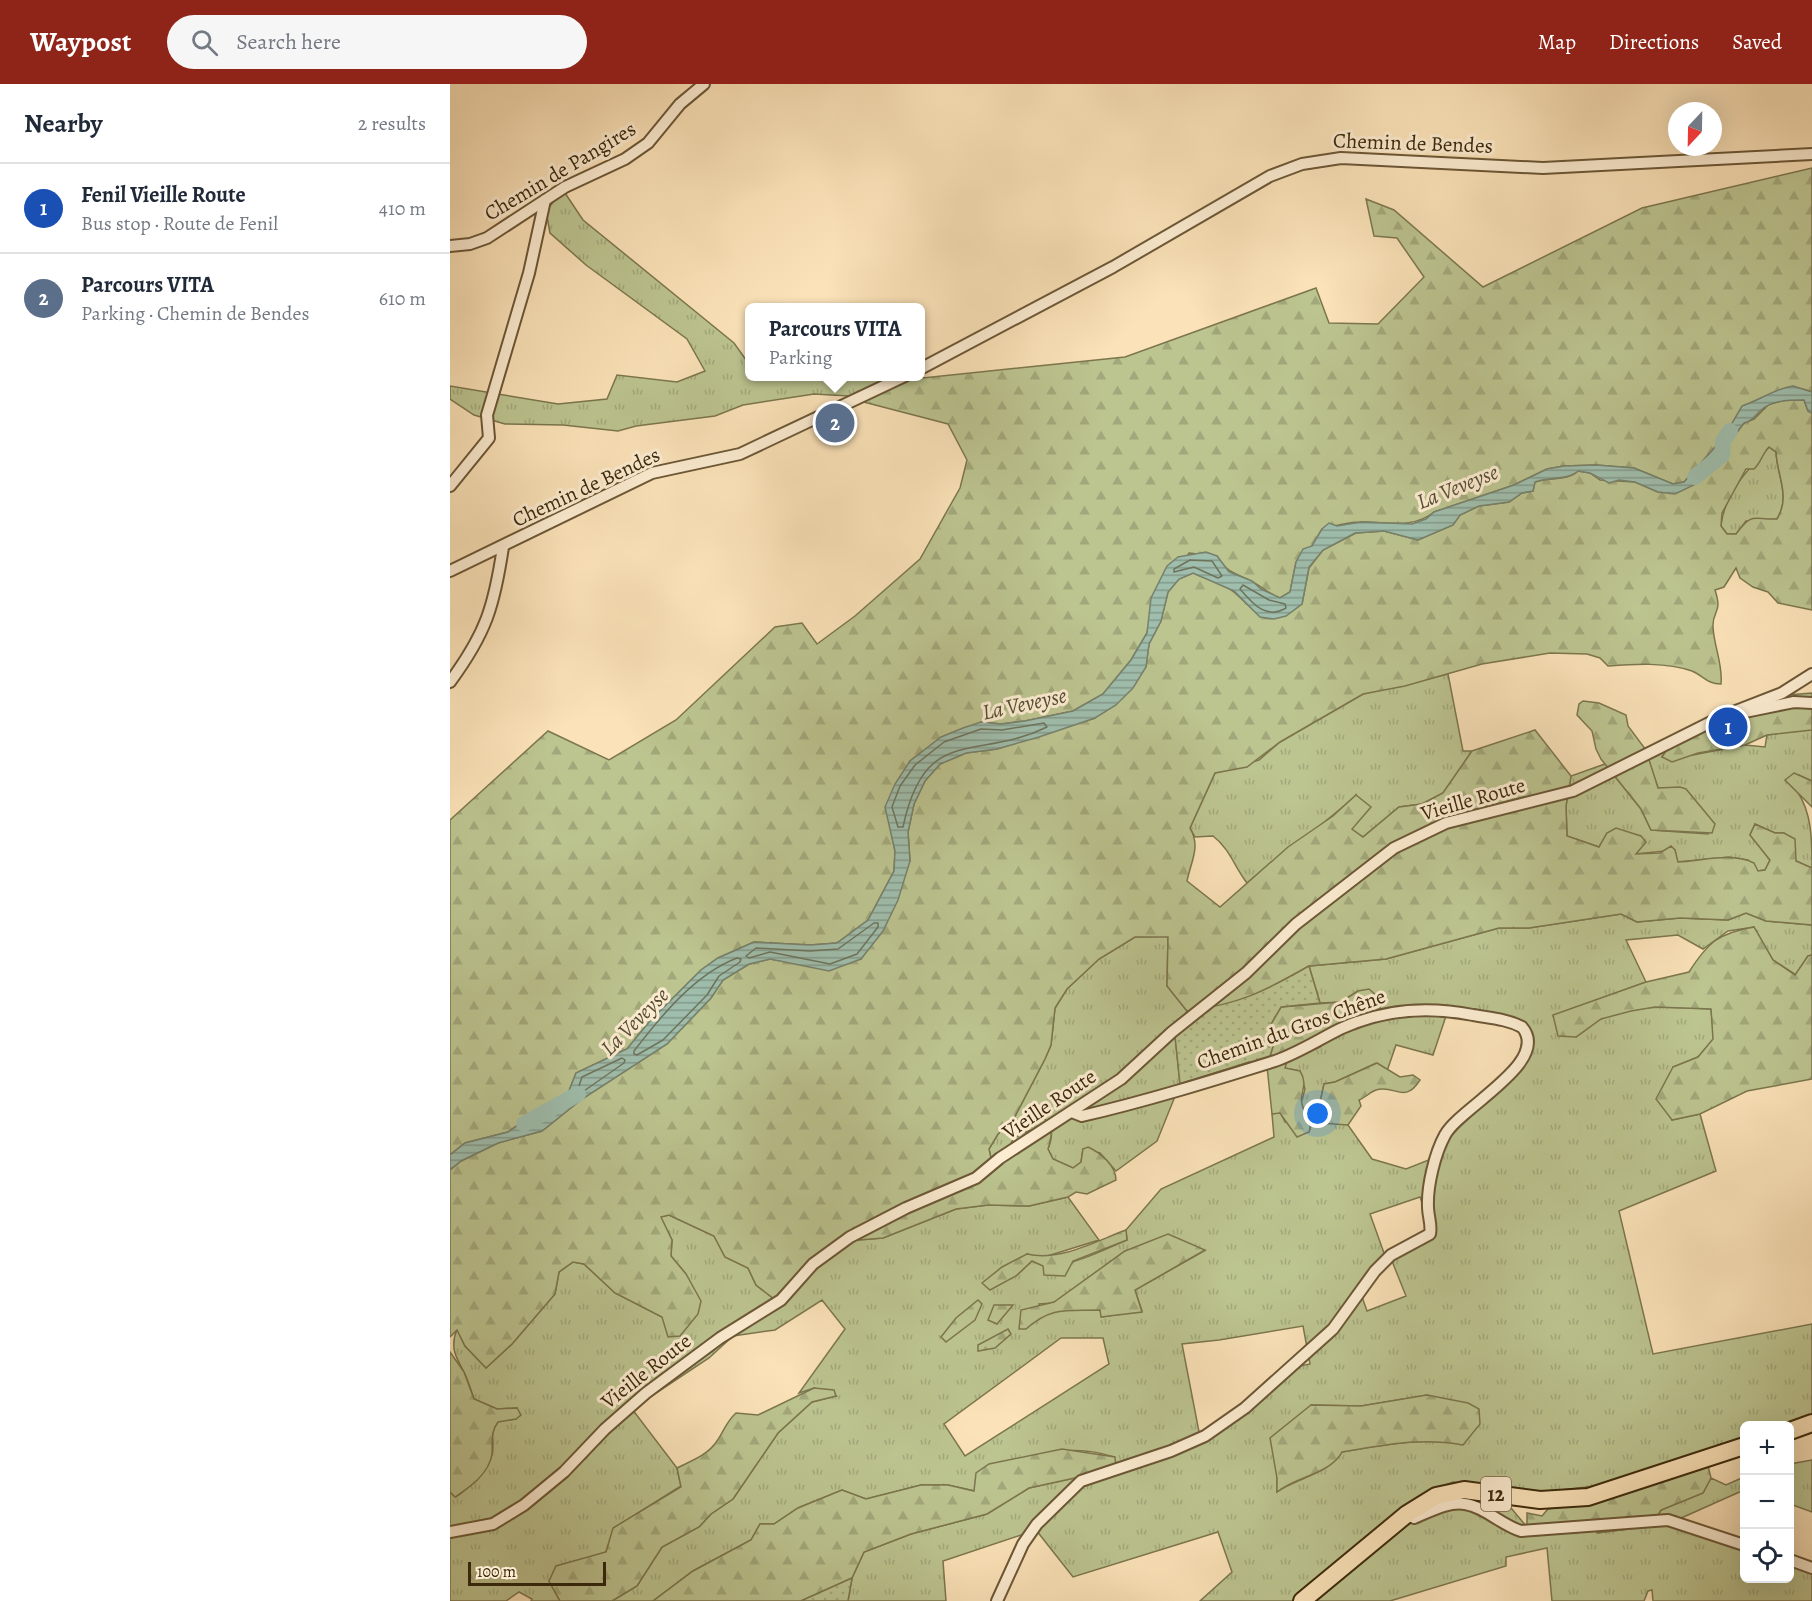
<!DOCTYPE html>
<meta charset="utf-8">
<style>
body{margin:0;font-family:Alegreya,serif;background:#f6f6f7;color:#1f2937}
.controls{position:absolute;right:18px;bottom:18px;display:grid;overflow:hidden;border-radius:9px;box-shadow:0 6px 24px #0002}
.controls button{width:54px;height:54px;display:grid;place-items:center;padding:0;border:0;border-bottom:2px solid #e0e1e3;background:#fff;color:#1f2937;font:30px sans-serif}
.compass{position:absolute;left:1218px;top:18px;width:54px;height:54px;border-radius:50%;background:#fff;box-shadow:0 6px 24px #0002;rotate:202deg}
.scale{position:absolute;left:18px;bottom:15px;width:138px;box-sizing:border-box;padding-left:6px;border:3px solid #3c290b;border-top:0;font-size:16px;line-height:21px;white-space:nowrap;color:#3c290b;-webkit-text-stroke:4px #fcecd1;paint-order:stroke}
.you{position:absolute;left:868px;top:1030px;width:21px;height:21px;margin:-15px;border:4px solid #fff;border-radius:50%;background:#1a73e8;box-shadow:0 0 0 9px #1a73e833}
.badge{display:grid;place-items:center;width:39px;height:39px;border-radius:50%;background:#8f2418;color:#fff;font-size:20px;font-weight:700}
.pin{position:absolute;translate:-50% -50%;border:3px solid #fff;box-shadow:0 2px 6px #0006}
.popup{position:absolute;left:295px;top:219px;width:180px;height:78px;box-sizing:border-box;display:grid;place-content:center;border-radius:9px;background:#fff;filter:drop-shadow(0 2px 4px #0005);font-size:20px;white-space:nowrap;color:#747a83}
.popup b{font-size:22px;color:#1f2937}
.popup::after{content:'';position:absolute;left:50%;top:100%;margin-left:-12px;border:12px solid transparent;border-top-color:#fff}
.list{margin:0;padding:0;list-style:none}
h2{display:flex;justify-content:space-between;align-items:center;height:78px;margin:0;padding:0 24px;font-size:26px}
h2 small{font-size:20px;font-weight:400;color:#747a83}
.list li{display:grid;grid-template-columns:39px 1fr auto;gap:18px;align-items:center;box-sizing:border-box;height:90px;padding:0 24px;border-top:2px solid #e0e1e3}
.list b{display:block;font-size:22px;white-space:nowrap}
.list p{margin:0;font-size:20px;white-space:nowrap;color:#747a83}
.list em{font-size:20px;font-style:normal;color:#747a83}
.icon{flex:none;width:33px;height:33px;fill:none;stroke:currentColor;stroke-width:2;stroke-linecap:round;stroke-linejoin:round}
.map{position:relative;flex:none;width:1362px;height:1517px;overflow:hidden}
header{display:flex;align-items:center;gap:36px;box-sizing:border-box;height:84px;padding:0 30px;background:#8f2418;color:#fff}
header strong{font-size:28px}
nav{display:flex;gap:33px;margin-inline-start:auto;font-size:21px}
.search{width:420px;height:54px;background:#f6f6f7;display:flex;align-items:center;gap:15px;box-sizing:border-box;padding:0 21px;border-radius:33px;color:#747a83;font-size:22px}
main{display:flex}
aside{flex:1;background:#fff}
.map>svg:first-child{display:block}
.grass{fill:url(#grass-tufts);stroke:#7c764e;stroke-width:1.5;fill-rule:evenodd}
.forest{fill:url(#forest-firs);stroke:#7c764e;stroke-width:1.5;fill-rule:evenodd}
.park{fill:url(#park-dots);stroke:#7c764e;stroke-width:1.5}
.water{fill:url(#water-rules);stroke:#77826c;stroke-width:1.5}
.lines{fill:none;stroke-linecap:round;stroke-linejoin:round}
.shore{stroke:#6e745c;stroke-width:1.5}
.river{stroke:#9fbead;stroke-width:16}
.minor-casing{stroke:#6c5736;stroke-width:14}
.primary-casing{stroke:#3c290b;stroke-width:20}
.minor{stroke:#fcecd1;stroke-width:10}
.primary{stroke:#fbe2b8;stroke-width:16}
.labels{text-anchor:middle;stroke-width:6;stroke-linejoin:round;paint-order:stroke}
.shield{fill:#fcecd1;stroke:#766446;stroke-width:1.5}
.shield-label{font-size:20px;font-weight:bold;fill:#3c290b}
.street-label{font-size:21px;fill:#3c290b;stroke:#fcecd1}
.water-label{font-size:22px;font-style:italic;fill:#554e34;stroke:#fcecd1}
</style>
<header>
<strong>Waypost</strong>
<div class="search"><svg class="icon" aria-label="search" viewBox="0 0 24 24"><circle cx="10" cy="10" r="6"/><path d="M15 15l6 6"/></svg>Search here</div>
<nav><a>Map</a><a>Directions</a><a>Saved</a></nav>
</header>
<main>
<aside>
<h2>Nearby<small>2 results</small></h2>
<ul class="list">
<li><span class="badge" style="background:#1a4fb4">1</span><div><b>Fenil Vieille Route</b><p>Bus stop · Route de Fenil</p></div><em>410 m</em></li>
<li><span class="badge" style="background:#5c6f8a">2</span><div><b>Parcours VITA</b><p>Parking · Chemin de Bendes</p></div><em>610 m</em></li>
</ul>
</aside>
<div class="map">
<svg width="1362" height="1517" viewBox="0 0 1362 1517">
<defs>
<pattern id="grass-tufts" width="24" height="20" patternUnits="userSpaceOnUse" patternTransform="scale(1.5)"><rect width="24" height="20" fill="#bcc490"/><path d="M3 7l-1-3M5 7V3M7 7l1-3M15 17l-1-3M17 17v-4M19 17l1-3" fill="none" stroke="#a2a87b"/></pattern>
<pattern id="forest-firs" width="22" height="20" patternUnits="userSpaceOnUse" patternTransform="scale(1.5)"><rect width="22" height="20" fill="#bcc490"/><path d="M5 1l3.5 6h-7zM16 11l3.5 6h-7z" fill="#a2a87b"/></pattern>
<pattern id="park-dots" width="8" height="8" patternUnits="userSpaceOnUse" patternTransform="scale(1.5)"><rect width="8" height="8" fill="#bcc490"/><path d="M2 2h.1M6 6h.1" fill="none" stroke="#a2a87b" stroke-width="1.8" stroke-linecap="round"/></pattern>
<pattern id="water-rules" width="6" height="5" patternUnits="userSpaceOnUse" patternTransform="scale(1.5)"><rect width="6" height="5" fill="#9fbead"/><path d="M0 2.5h6" fill="none" stroke="#839a8b"/></pattern>
</defs>
<rect width="100%" height="100%" fill="#fbe2b8"/>
<filter id="stains"><feTurbulence type="fractalNoise" baseFrequency=".00333" numOctaves="4"/><feColorMatrix values="0 0 0 0 .2 0 0 0 0 .09 0 0 0 0 .02 0 0 0 .5 -.17"/></filter>
<radialGradient id="worn" r=".72"><stop offset=".6" stop-color="#630" stop-opacity="0"/><stop offset="1" stop-color="#630" stop-opacity=".3"/></radialGradient>
<g class="grass">
<polygon points="113,106 133,136 284,259 299,280 300,292 426,292 444,297 406,316 399,312 364,310 293,321 265,332 186,342 168,347 113,341 55,340 24,331 0,315 0,302 108,320 157,315 167,291 227,298 255,287 237,255 136,181 100,149 96,127"/>
<path d="M1319 363 1326 368C1327 392 1341 412 1327 435L1296 437 1286 450H1277L1271 442C1274 410 1298 385 1319 363Z"/>
<path d="M998 590 1013 667H1022L993 709 972 720 949 723 913 753 901 746 906 711C872 743 833 768 797 799 784 782 780 765 763 752L745 753 740 744 765 689 809 676 830 658 913 610Z"/>
<path d="M1338 641 1362 646V697L1349 691 1347 707C1362 729 1362 756 1362 784L1346 777 1334 749H1325L1305 740 1300 751 1320 776 1315 786 1307 787 1298 776 1279 773 1227 778 1225 766 1185 770 1157 749 1149 763 1117 752 1116 722 1121 692 1155 680 1191 725 1201 746 1258 750C1258 745 1259 735 1256 731 1247 714 1227 705 1208 704L1197 672 1218 664 1212 673 1243 671 1295 661 1315 663 1317 651 1329 649Z"/>
<path d="M1296 829 1316 837 1362 841V871L1358 872 1346 891 1323 876 1304 843 1278 847 1253 865 1228 851 1176 856 1196 898 1103 932 1126 953C1134 948 1141 941 1149 936 1178 919 1228 923 1261 925L1264 955 1248 973 1223 983 1222 1036 1250 1030 1266 1087 1169 1127 1203 1270 1362 1240V1334L1337 1341 1294 1342V1355L1154 1401 1085 1409 1003 1398 973 1410 844 1517H750L782 1488 768 1448 623 1493 586 1446 493 1477 496 1517H398L402 1494 414 1468 461 1450 537 1430 579 1404 666 1385 664 1373C606 1354 573 1379 525 1407L498 1401H471L416 1415 392 1406 348 1424 324 1440H310L301 1456 243 1487 203 1517H162L187 1502 212 1463 249 1443 261 1430 283 1415 328 1349 362 1318 386 1312 364 1304 349 1309 395 1245 372 1216 325 1246 283 1252 259 1274 182 1325 227 1384 231 1402 164 1444 156 1468 136 1475 99 1497 110 1517H81L82 1515 69 1508 56 1517H0V1408L6 1413C18 1405 34 1388 41 1374 47 1361 37 1352 48 1337L66 1335 67 1324 47 1325 24 1315C21 1306 18 1296 14 1288 5 1272 0 1263 7 1245L15 1262 36 1284 62 1260 105 1210 109 1188 123 1178 134 1180 165 1209 212 1233 236 1190 221 1172 222 1156 210 1133 219 1131 264 1152 275 1173 298 1184 306 1201 324 1215 383 1158 433 1154 506 1125 538 1121 579 1122 618 1113 649 1156 591 1174 577 1170 566 1192 582 1177C610 1190 650 1167 677 1156L676 1146 711 1105 824 1053 822 1030 830 1028 835 1038 859 1048 861 1042 851 1019 855 1005 850 987 834 984 837 977 908 907 891 918 870 919 859 882 936 875 1049 844H1079L1171 830 1187 838 1230 834 1278 836ZM997 929C1020 933 1061 932 1073 953L1069 972 1059 985 996 1040 984 1074 956 1085 922 1075 898 1041 868 1028 874 1000 885 998 926 979 937 987 946 961 983 971ZM970 1113 984 1152 934 1169 920 1130ZM675 1167H754L685 1206 692 1227 652 1233 650 1226 612 1225 592 1231 589 1220 604 1219ZM942 1177 956 1212 917 1227 911 1210ZM853 1242 860 1280 834 1285 797 1322 750 1353 732 1260 769 1256ZM611 1254H653L659 1280 515 1372 494 1340ZM977 1311 1013 1360C970 1353 935 1361 892 1368 880 1390 846 1394 827 1408V1394L861 1321 911 1322Z"/>
<path d="M718 852 717 902 737 927 725 952 730 1000 707 1057 666 1087 650 1069 633 1065 631 1078 623 1084 603 1075 598 1065C605 1047 602 1041 588 1028H582L580 1046 564 1054 558 1065 542 1079 539 1065 548 1050 562 1038 595 975 601 961 605 924 617 905 649 875 685 853Z"/>
<polygon points="1362,1376 1362,1428 1340,1420 1340,1380"/>
<polygon points="1294,1393 1294,1406 1229,1435 1294,1457 1294,1494 1340,1494 1340,1472 1362,1479 1362,1517 1203,1517 1202,1506 1198,1507 1194,1517 1102,1517 1097,1464 1056,1473 1056,1482 940,1517 861,1517 981,1421 1009,1414 1056,1418 1077,1443 1144,1437 1148,1449 1201,1442 1211,1426 1253,1409 1261,1394 1276,1401"/>
</g>
<g class="forest">
<path d="M1362 84V308C1336 296 1316 315 1293 322L1274 353 1234 398 1223 400 1184 384 1146 381 1114 382 1097 385 1064 401 984 428C962 446 936 437 910 438 897 438 885 442 872 445L862 462 846 478 840 508 830 514C819 510 811 502 801 497 784 488 779 491 767 472L739 469 700 533 697 549 681 576 653 610 623 627 575 637 551 640 531 638 473 667 460 677 436 723 445 767 444 787 418 836 387 859 360 861 304 858 268 874 251 886 200 937 177 965 126 989 115 1017 86 1033H79L58 1048 15 1059 0 1071V736L98 647 159 676 226 636 325 543 352 539 367 560 405 532 470 475 510 404 517 376 498 340 406 316 444 297 675 273 866 204 879 239 928 240 974 193 947 154 924 152 916 115 944 126 1033 203 1192 124Z"/>
<path d="M1336 316H1354L1358 327 1362 329V526L1328 519 1318 508 1303 503 1290 494 1286 484 1274 503 1265 506C1273 530 1262 526 1263 543 1264 563 1273 580 1271 600 1257 600 1254 592 1242 587 1216 578 1185 580 1158 582L1150 574 1137 570 1100 569 1032 580 955 602 913 610 830 658 797 683 765 689 740 744C751 763 741 777 737 797L770 823 838 763 883 732 906 711 921 723 902 745 913 753 949 723 972 720 993 709 1022 667 1085 646 1121 692 1116 722 1117 752 1149 763 1157 749 1166 744 1191 752 1196 758 1186 770 1210 769 1221 762 1225 766 1228 778C1252 777 1282 768 1304 779L1308 787 1315 786 1320 776 1300 751 1305 740 1325 749H1334L1345 755 1346 777 1362 784V841L1316 837 1296 829 1278 836 1230 834 1187 838 1171 830 1079 844H1049L936 875 859 882 801 914 767 923 737 927 717 902 718 853H685L649 875 617 905 605 924 601 961 595 975 562 1038 548 1050 539 1065 542 1079 558 1065 564 1054 580 1046 576 1034 582 1028H588C602 1041 604 1047 598 1065L603 1075 623 1084 631 1078 633 1065 638 1063C651 1069 666 1082 666 1096L637 1110 626 1108 618 1113 579 1122 538 1121 506 1125 433 1154 383 1158 324 1215 306 1201 298 1184 275 1173 264 1152 219 1131 211 1133 222 1156 221 1172 236 1190 251 1217 248 1230 230 1252 218 1253 212 1233 165 1209 134 1180 123 1178 109 1188 105 1210 62 1260 36 1284 15 1262 7 1246 0 1253V1086L11 1077 48 1059 92 1047 132 1015 217 960 261 914 273 896 299 880 320 875 345 879 411 875 460 777 458 748 464 720 475 697 490 680 516 669 547 665 645 634 696 583 699 560 711 537 718 508 729 495 743 489C756 495 775 500 785 509 813 534 815 546 852 520L859 484 873 466 906 449 934 447 968 456 1003 441 1010 431 1029 422 1059 418 1072 409 1083 407 1085 398C1099 393 1118 397 1128 387L1140 389 1150 396 1185 398 1208 408 1248 399 1294 339 1304 335 1319 320ZM1319 363 1326 368C1327 392 1341 412 1327 435 1303 436 1303 427 1286 450H1277L1271 442 1272 429 1296 385H1304C1311 379 1312 370 1319 363Z"/>
<polygon points="1362,609 1362,646 1317,651 1295,661 1248,669 1222,678 1212,673 1218,664 1267,639 1303,631 1337,611"/>
<polygon points="1133,617 1149,619 1176,631 1178,642 1196,666 1208,704 1230,703 1236,705 1265,740 1262,749 1201,746 1191,725 1151,675 1146,665 1142,647 1127,631 1129,620"/>
<polygon points="1344,689 1362,697 1362,723 1335,696"/>
<path d="M1304 843 1323 876 1345 891 1358 872 1362 871V995L1297 1007 1250 1030 1222 1036 1206 1015 1223 983 1248 973 1263 955 1261 925 1205 923 1181 927 1151 935 1126 953 1108 952 1103 931 1196 898 1239 888C1258 858 1269 849 1304 843Z"/>
<path d="M919 905 928 913 930 924 909 941 886 948 870 963 837 977 835 984 850 987C859 1001 849 1009 852 1020 854 1031 863 1037 859 1048L847 1053 830 1029 822 1030 817 982 825 956 821 940 831 923 891 918 908 907Z"/>
<path d="M927 979 950 993 963 991 970 996C954 1021 945 1000 926 1006 920 1008 915 1014 909 1016L911 1022 898 1041 870 1039 868 1028 874 1000 885 998Z"/>
<path d="M676 1146 677 1156 623 1177 615 1192 594 1191 593 1182 582 1177 566 1192 540 1206 532 1199 552 1183 577 1170C609 1178 646 1157 676 1146Z"/>
<path d="M718 1150 755 1166 685 1206 692 1228 651 1233 650 1226C617 1227 602 1222 576 1245H569L571 1226 604 1218 675 1167Z"/>
<polygon points="528,1216 532,1220 525,1236 496,1258 491,1253 506,1234"/>
<polygon points="544,1221 563,1221 547,1240 538,1236"/>
<polygon points="558,1245 561,1250 545,1264 528,1267 528,1261"/>
<path d="M0 1268 14 1288 24 1315 47 1325 67 1324 71 1331 66 1335 48 1338C40 1349 43 1356 42 1370 39 1390 20 1403 5 1413L0 1408Z"/>
<path d="M364 1304 384 1306 386 1312 362 1318 328 1349 283 1415 261 1430 249 1443 212 1463 187 1502 162 1517H110L99 1497 106 1482 156 1468 163 1444 231 1403 227 1384C241 1377 258 1371 267 1357 274 1347 276 1338 286 1329L308 1331Z"/>
<path d="M977 1311 1018 1319 1029 1325 1030 1340 1013 1361C970 1353 935 1361 892 1368 879 1391 846 1392 827 1408V1394L820 1354 861 1321 911 1322Z"/>
<polygon points="612,1365 665,1373 666,1385 579,1404 537,1430 461,1450 414,1468 402,1494 351,1517 203,1517 243,1487 301,1456 310,1440 324,1440 348,1424 392,1406 416,1415 471,1401 498,1401 524,1407 526,1389 539,1380"/>
<path d="M1258 1382 1261 1394 1253 1409 1211 1426 1201 1442 1147 1449 1144 1437 1077 1443V1429L1092 1432 1098 1425C1155 1419 1205 1401 1258 1382Z"/>
</g>
<g class="park">
<path d="M859 882 870 919 831 923 821 940 825 956 817 982 799 978 730 1000 725 952 737 927C790 920 813 908 859 882Z"/>
<polygon points="402,1494 398,1517 351,1517"/>
</g>
<path class="water" d="M1343 302 1362 308V329L1358 327 1354 316C1339 316 1321 316 1310 327 1304 333 1303 336 1294 339L1248 399 1225 410 1208 408 1185 398 1169 396 1159 399 1140 389 1128 387C1118 396 1099 393 1085 398L1083 407 1072 409 1059 418 1029 422 1010 431 1003 441 968 456 934 447 905 449 873 466 859 483 852 520 836 532 824 535 810 533 784 507 743 489 729 495 718 508 711 537 699 560 696 583 683 604 666 621 645 634 589 653 547 665 516 669 490 680 475 697 464 720 458 748 460 777 448 816 433 847 411 875 379 887 320 875 299 880 273 896 261 914 217 960 132 1015 92 1047 48 1059 11 1077 0 1086V1071L15 1059 58 1048 80 1033H86L115 1017 126 989 177 965 200 937 251 886 268 874 304 858 360 861 387 859 418 836 444 787 445 767 435 723 445 700 460 677 491 653 513 644 531 638 551 640 575 637 623 627 653 610 681 576 697 549 701 514 717 482 728 473 756 468 767 472 779 488 802 497 811 505 830 514 840 508 846 478 853 465 862 462 872 445 879 439 887 442 911 438 962 440 976 435 984 428 1064 401 1097 385 1114 382 1146 381 1184 384 1223 400 1234 398 1274 353 1292 322C1310 316 1324 305 1343 302Z"/>
<g class="lines">
<g class="shore">
<polygon points="740,476 762,477 772,492 768,494 744,483 724,488 724,485"/>
<path d="M793 501 819 516 835 520 836 524C816 536 803 520 790 505Z"/>
<path d="M594 639 597 643C526 678 475 639 453 743H448L442 723 450 702 465 681 494 658 531 645 552 646Z"/>
<polygon points="424,839 428,839 428,843 407,870 380,880 320,868 299,874 296,872 306,864 360,867 388,865"/>
<path d="M287 874 291 875 290 878 269 892 257 911 213 956 187 971 184 970V967C211 932 245 890 287 874Z"/>
<polygon points="172,974 175,976 174,979 131,1009 127,1008 132,993"/>
</g>
<g class="river">
<polyline points="1245,393 1272,371 1273,357 1280,347"/>
<polyline points="74,1040 128,1010"/>
</g>
<defs>
<g id="minor">
<polyline points="0,162 20,160 37,154 115,103 175,75 198,59 230,20 254,0"/>
<polyline points="470,285 663,183 820,92 852,80 891,74 1093,84 1362,70"/>
<polyline points="0,402 39,354 37,331 79,189 95,116"/>
<polyline points="0,487 202,389 290,370 455,292"/>
<path d="M0 598C36 549 44 523 53 463"/>
<polyline points="1295,628 1344,618 1362,619"/>
<path d="M960 1432 964 1434C979 1428 998 1417 1015 1420 1035 1423 1051 1441 1071 1447L1218 1436 1294 1461"/>
<polyline points="0,1448 43,1440 74,1421 114,1388 155,1345 196,1309 270,1254 331,1216 363,1180 400,1153 456,1124 526,1094 550,1074 671,995 722,948 796,889 846,840 944,764 996,739 1123,707 1273,632 1332,609 1362,590"/>
<polyline points="1340,1476 1362,1484"/>
<path d="M547 1517 573 1460 587 1440 631 1397 721 1367 755 1352 795 1324 883 1245 925 1187 941 1171 980 1150C982 1141 978 1132 978 1123 977 1102 985 1069 995 1051 1009 1024 1102 978 1072 943 1057 935 1040 934 1023 931 978 922 933 925 890 945 868 956 848 969 825 977 761 997 697 1017 632 1032L622 1028"/>
</g>
<g id="primary">
<polyline points="1340,1347 1362,1339"/>
<polyline points="852,1517 957,1430 986,1412 1014,1406 1090,1416 1138,1413 1294,1362"/>
</g>
</defs>
<use href="#minor" class="minor-casing"/>
<use href="#primary" class="primary-casing"/>
<use href="#minor" class="minor"/>
<use href="#primary" class="primary"/>
</g>
<g class="labels">
<rect class="shield" x="1031" y="1393" width="30" height="34" rx="4.5"/>
<g class="shield-label">
<text x="1046" y="1417">12</text>
</g>
<g class="street-label">
<text transform="translate(963 59) rotate(2)" y="7">Chemin de Bendes</text>
<text transform="translate(110 87) rotate(-31)" y="7">Chemin de Pangires</text>
<text transform="translate(136 403) rotate(-25)" y="7">Chemin de Bendes</text>
<text transform="translate(1023 715) rotate(-16)" y="7">Vieille Route</text>
<text transform="translate(841 945) rotate(-20)" y="7">Chemin du Gros Chêne</text>
<text transform="translate(599 1020) rotate(-34)" y="7">Vieille Route</text>
<text transform="translate(196 1287) rotate(-38)" y="7">Vieille Route</text>
</g>
<g class="water-label">
<text transform="translate(1007 402) rotate(-22)" y="8">La Veveyse</text>
<text transform="translate(574 619) rotate(-12)" y="8">La Veveyse</text>
<text transform="translate(184 937) rotate(-45)" y="8">La Veveyse</text>
</g>
</g>
<rect width="100%" height="100%" filter="url(#stains)"/>
<rect width="100%" height="100%" fill="url(#worn)"/>
</svg>
<div class="controls">
<button>+</button>
<button>−</button>
<button><svg class="icon" aria-label="locate" viewBox="0 0 24 24"><circle cx="12" cy="12" r="6"/><path d="M12 2v4M12 18v4M2 12h4M18 12h4"/></svg></button>
</div>
<svg class="compass" viewBox="-18 -18 36 36"><path d="M0-13l5 13h-10z" fill="#e53935"/><path d="M0 13l5-13h-10z" fill="#747a83"/></svg>
<div class="scale">100 m</div>
<div class="you"></div>
<div class="pin badge" style="left:1278px;top:643px;background:#1a4fb4">1</div>
<div class="pin badge" style="left:385px;top:339px;background:#5c6f8a">2</div>
<div class="popup"><b>Parcours VITA</b>Parking</div>
</div>
</main>
